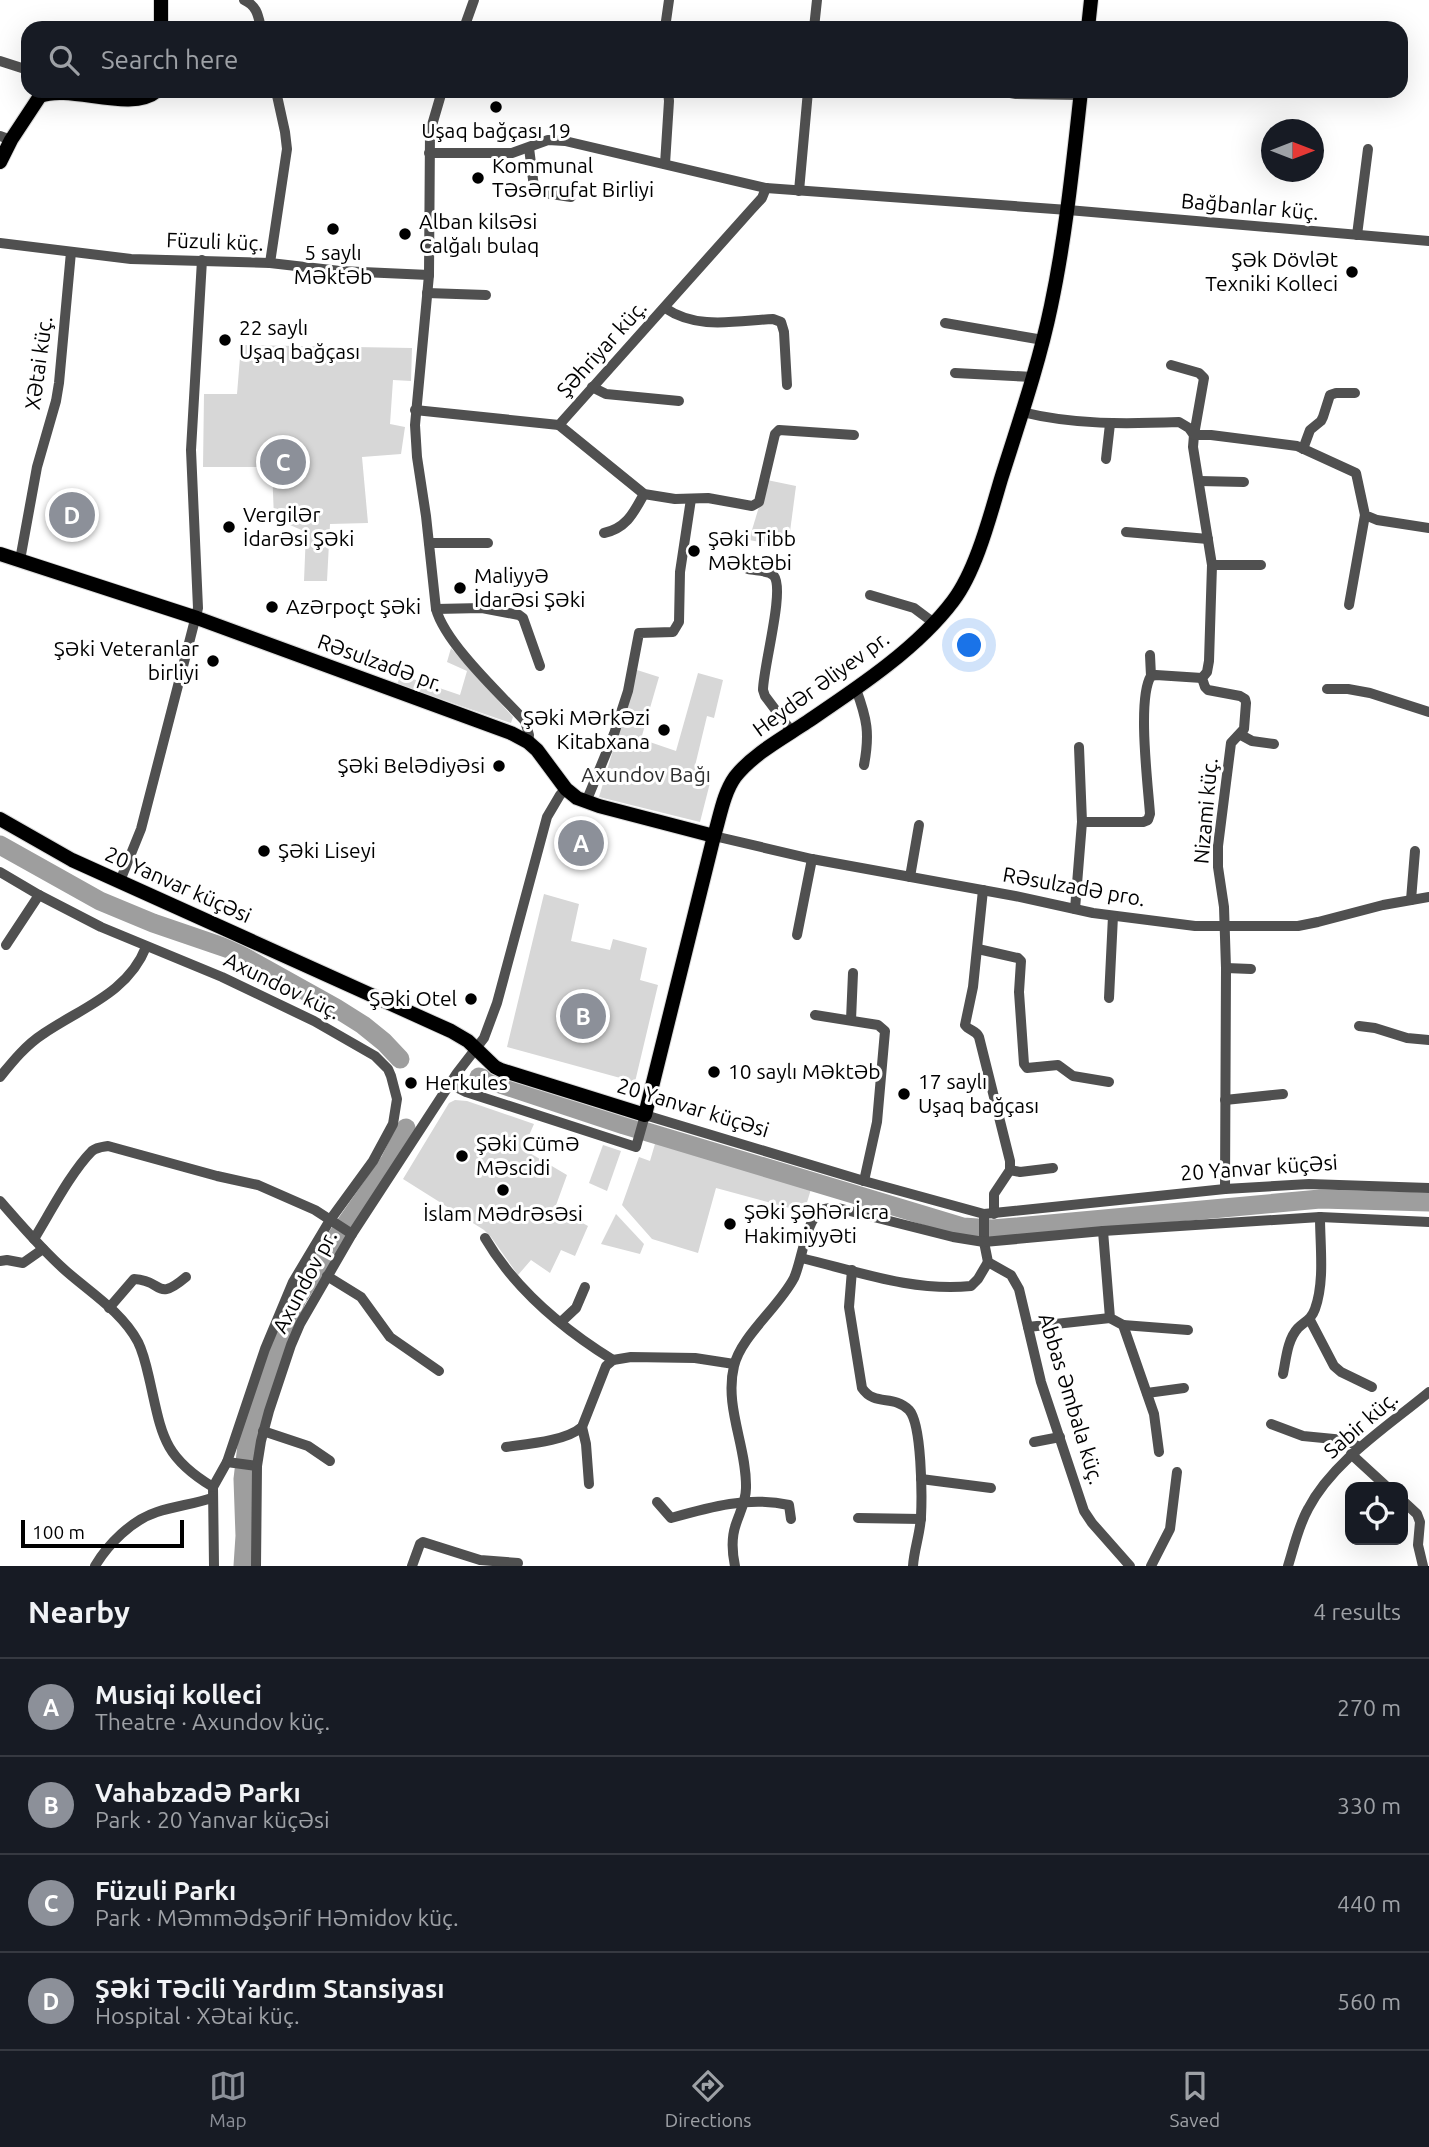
<!DOCTYPE html>
<meta charset="utf-8">
<style>
body{margin:0;font-family:Ubuntu,sans-serif;background:#242831;color:#f1f3f6}
.controls{position:absolute;right:21px;bottom:21px;display:grid;overflow:hidden;border-radius:14px;box-shadow:0 7px 28px #0002}
.controls button{width:63px;height:63px;display:grid;place-items:center;padding:0;border:0;border-bottom:2px solid #363941;background:#171b24;color:#f1f3f6;font:35px sans-serif}
.compass{position:absolute;left:1261px;top:119px;width:63px;height:63px;border-radius:50%;background:#171b24;box-shadow:0 7px 28px #0002;rotate:90deg}
.scale{position:absolute;left:21px;bottom:18px;width:163px;box-sizing:border-box;padding-left:7px;border:4px solid #000;border-top:0;font-size:19px;line-height:24px;white-space:nowrap;color:#000;-webkit-text-stroke:5px #fff;paint-order:stroke}
.you{position:absolute;left:970px;top:646px;width:24px;height:24px;margin:-18px;border:5px solid #fff;border-radius:50%;background:#1a73e8;box-shadow:0 0 0 10px #1a73e833}
.badge{display:grid;place-items:center;width:46px;height:46px;border-radius:50%;background:#8c9099;color:#fff;font-size:23px;font-weight:700}
.pin{position:absolute;translate:-50% -50%;border:4px solid #fff;box-shadow:0 2px 7px #0006}
.list{margin:0;padding:0;list-style:none}
h2{display:flex;justify-content:space-between;align-items:center;height:91px;margin:0;padding:0 28px;font-size:30px}
h2 small{font-size:23px;font-weight:400;color:#9ea1a6}
.list li{display:grid;grid-template-columns:46px 1fr auto;gap:21px;align-items:center;box-sizing:border-box;height:98px;padding:0 28px;border-top:2px solid #363941}
.list b{display:block;font-size:26px;white-space:nowrap}
.list p{margin:0;font-size:23px;white-space:nowrap;color:#9ea1a6}
.list em{font-size:23px;font-style:normal;color:#9ea1a6}
.icon{flex:none;width:38px;height:38px;fill:none;stroke:currentColor;stroke-width:2;stroke-linecap:round;stroke-linejoin:round}
.map{position:relative;flex:none;width:1429px;height:1566px;overflow:hidden}
.search{position:absolute;background:#171b24;box-shadow:0 7px 28px #0002;left:21px;right:21px;top:21px;height:77px;display:flex;align-items:center;gap:18px;box-sizing:border-box;padding:0 24px;border-radius:21px;color:#9ea1a6;font-size:26px}
.sheet{height:483px;background:#171b24}
nav{display:flex;justify-content:space-around;align-items:center;box-sizing:border-box;height:98px;border-top:2px solid #363941;background:#171b24;font-size:19px;color:#9ea1a6}
nav a{display:grid;justify-items:center;gap:4px}
nav .on{color:#8c9099}
.map>svg:first-child{display:block}
.green{fill:#d7d7d7}
.lines{fill:none;stroke-linecap:round;stroke-linejoin:round}
.river{stroke:#9e9e9e;stroke-width:19}
.major-casing{stroke:#dbdbdb;stroke-width:16}
.minor{stroke:#505050;stroke-width:10}
.major{stroke:#000;stroke-width:14}
.poi-dot{fill:#000;stroke:#fff;stroke-width:2.5}
.labels{text-anchor:middle;stroke-width:6;stroke-linejoin:round;paint-order:stroke}
.poi-label{font-size:21px;fill:#000;stroke:#fff;text-anchor:start}
.street-label{font-size:21px;fill:#000;stroke:#fff}
.park-label{font-size:21px;fill:#2e2e2e;stroke:#fff}
</style>
<div class="map">
<svg width="1429" height="1566" viewBox="0 0 1429 1566">
<rect width="100%" height="100%" fill="#fff"/>
<g class="green">
<polygon points="241,345 412,348 411,381 393,380 390,424 405,427 401,454 362,457 368,523 330,524 327,581 304,581 306,532 274,518 272,467 203,467 204,394 237,394"/>
<polygon points="767,480 796,486 788,547 749,540"/>
<polygon points="451,648 513,717 511,723 397,684 401,675 460,695 467,671 447,662"/>
<polygon points="637,670 659,677 641,739 676,751 698,673 723,680 714,718 707,716 695,766 712,775 700,822 599,797"/>
<polygon points="544,894 579,904 571,941 610,950 613,939 647,948 640,980 658,985 635,1082 507,1047"/>
<polygon points="455,1100 467,1101 534,1124 523,1149 567,1175 555,1208 588,1226 575,1256 561,1250 550,1273 531,1260 518,1275 491,1237 484,1230 403,1179 449,1103"/>
<polygon points="657,1137 812,1186 804,1212 716,1188 698,1253 652,1239 622,1205 639,1157 650,1161"/>
<polygon points="603,1145 621,1151 607,1191 589,1183"/>
<polygon points="616,1214 644,1244 640,1254 601,1244"/>
</g>
<g class="lines">
<g class="river">
<polyline points="0,845 100,901 153,923 232,950 336,1008 363,1025 384,1042 400,1059"/>
<polyline points="479,1077 624,1125 963,1227 992,1229 1016,1227 1320,1199 1429,1202"/>
<polyline points="243,1566 245,1536 243,1479 247,1445 272,1361 297,1299 329,1248 390,1161 406,1128"/>
</g>
<defs>
<g id="major">
<polyline points="161,0 161,28"/>
<polyline points="1088,28 1091,0"/>
<path d="M0 162 11 140 40 96C70 84 131 113 157 91"/>
<polyline points="0,554 197,618 511,733 528,742 537,750 566,789 577,798 599,806 714,836"/>
<path d="M0 819 72 860 451 1031 468 1041 495 1067 501 1070 645 1115 714 836C720 817 723 794 735 777 753 754 783 738 807 722 856 689 917 649 953 601 976 571 990 516 1001 479 1019 422 1039 364 1051 306 1066 235 1073 163 1081 91"/>
</g>
</defs>
<use href="#major" class="major-casing"/>
<g class="minor">
<path d="M244 0C257 6 258 15 261 28"/>
<polyline points="464,28 474,0"/>
<polyline points="665,28 669,0"/>
<polyline points="814,28 817,0"/>
<polyline points="0,61 28,70"/>
<path d="M442 91 430 132 429 275 415 425 417 457 426 516 436 609C445 643 500 694 525 721L529 735 528 742"/>
<polyline points="999,91 1016,94 1081,95"/>
<polyline points="0,136 11,140"/>
<polyline points="529,148 534,187 538,192 571,197"/>
<polyline points="429,153 512,153 548,140 565,141 766,188 1068,210 1429,241"/>
<polyline points="665,164 669,101 668,91"/>
<polyline points="799,191 808,91"/>
<polyline points="1357,235 1368,149"/>
<polyline points="0,243 131,259 270,263 340,271 429,275"/>
<polyline points="270,263 287,149 285,132 276,91"/>
<polyline points="427,293 486,295"/>
<path d="M665 308C697 330 735 321 773 319L781 322 784 332 787 385"/>
<polyline points="945,323 1043,340"/>
<polyline points="1171,365 1199,373 1204,378 1194,435 1193,447 1212,565 1209,661 1207,672 1202,678 1205,687 1208,690 1240,696 1245,699 1246,703 1244,729 1231,743 1218,846 1218,867 1224,907 1226,968 1225,1189"/>
<polyline points="955,373 1033,377"/>
<polyline points="592,387 606,394 679,401"/>
<polyline points="415,410 559,425 751,210 762,198 766,188"/>
<path d="M1022 412C1074 425 1126 424 1179 422L1189 428 1194 435H1211L1297 446 1356 473 1365 515 1377 520 1429 528"/>
<polyline points="559,425 644,494 675,499 708,498 752,506 759,502 775,434 779,430 854,435"/>
<polyline points="1303,449 1310,430 1321,421 1323,417 1330,395 1336,393 1355,393"/>
<polyline points="1106,459 1110,424"/>
<polyline points="1200,481 1244,482"/>
<polyline points="1126,532 1208,539"/>
<path d="M604 533C627 528 634 512 644 494"/>
<polyline points="429,543 488,543"/>
<polyline points="20,560 37,467 56,401 59,383 71,252"/>
<polyline points="1212,565 1261,565"/>
<path d="M748 569C755 571 769 570 774 576 785 590 763 668 763 690L765 696 792 732"/>
<polyline points="870,595 914,608 934,623"/>
<polyline points="1349,605 1365,515"/>
<polyline points="436,609 482,608 519,615 523,618 540,666"/>
<polyline points="1150,655 1151,676"/>
<path d="M856 689C867 719 870 733 864 765"/>
<polyline points="1327,689 1348,689 1370,693 1429,712"/>
<polyline points="1241,735 1252,741 1274,744"/>
<polyline points="586,802 614,734 628,691 639,633 673,632 679,622 680,572 691,499"/>
<path d="M1082 822H1143L1148 820 1150 814C1148 785 1137 698 1151 676L1156 675 1202 678"/>
<polyline points="714,836 812,859 1015,896 1093,913 1195,926 1298,926 1318,922 1383,905 1429,897"/>
<polyline points="0,872 39,895 101,927 222,977 314,1021 375,1056 388,1069 391,1076 397,1099 393,1124 373,1161 330,1220 293,1282 265,1349 227,1462 213,1487 214,1566"/>
<polyline points="910,877 919,825"/>
<polyline points="120,881 141,829 198,608 191,450 202,260"/>
<path d="M983 890 973 987 965 1025C969 1031 976 1030 979 1037L1010 1161V1170L994 1194V1214"/>
<polyline points="1411,900 1415,851"/>
<polyline points="1075,909 1082,822 1079,747"/>
<polyline points="797,935 812,859"/>
<polyline points="6,945 39,895"/>
<polyline points="978,949 1018,958 1021,961 1019,992 1024,1064 1027,1068 1058,1065 1073,1076 1109,1082"/>
<polyline points="1226,968 1251,969"/>
<polyline points="1109,998 1113,916"/>
<polyline points="815,1015 878,1025 885,1031 877,1122 864,1181"/>
<polyline points="851,1020 853,973"/>
<polyline points="1359,1026 1375,1028 1407,1038 1429,1040"/>
<path d="M0 1077C13 1061 26 1045 43 1034 81 1008 128 993 146 947"/>
<polyline points="450,1084 466,1092 636,1147 645,1115 864,1181 984,1214 1225,1189 1309,1184 1429,1188"/>
<polyline points="1225,1100 1283,1094"/>
<polyline points="1010,1170 1020,1172 1053,1168"/>
<path d="M0 1201C21 1225 42 1250 66 1271 91 1293 122 1312 138 1342 144 1354 147 1369 150 1382 162 1435 163 1457 213 1487"/>
<polyline points="984,1214 984,1242 988,1262 1011,1275 1019,1289 1041,1382 1084,1511 1092,1523 1130,1566"/>
<polyline points="1103,1231 1110,1318 1123,1325 1154,1414 1159,1452"/>
<path d="M485 1238C515 1289 563 1329 613 1360"/>
<path d="M34 1239C50 1213 71 1172 92 1151 97 1147 102 1147 108 1146L217 1176 258 1185 315 1210 352 1234"/>
<path d="M801 1258C856 1271 913 1292 971 1286L978 1279 988 1262"/>
<polyline points="0,1261 7,1260 23,1263 43,1249"/>
<path d="M852 1270 849 1307 862 1388C875 1407 893 1394 909 1410 922 1424 922 1496 921 1517 920 1534 914 1550 913 1566"/>
<polyline points="327,1276 361,1297 390,1337 439,1371"/>
<path d="M109 1308 134 1279C164 1280 155 1303 186 1277"/>
<polyline points="1310,1320 1334,1366 1341,1372 1372,1387"/>
<polyline points="561,1322 576,1308 585,1287"/>
<polyline points="1123,1325 1188,1330"/>
<polyline points="1028,1327 1110,1318"/>
<path d="M1283 1374C1286 1360 1287 1340 1298 1328 1305 1321 1311 1320 1315 1309 1325 1281 1320 1246 1320 1217"/>
<polyline points="1147,1393 1184,1388"/>
<polyline points="1271,1424 1303,1436 1344,1440 1360,1447"/>
<polyline points="582,1427 586,1444 589,1484"/>
<polyline points="263,1431 308,1446 330,1461"/>
<polyline points="1034,1442 1060,1437"/>
<path d="M506 1447C528 1444 566 1441 582 1427L606 1366 613 1360 631 1357 695 1358 734 1364"/>
<polyline points="1351,1454 1387,1487"/>
<polyline points="227,1462 257,1466"/>
<polyline points="921,1479 991,1488"/>
<polyline points="1403,1501 1417,1514 1420,1522 1418,1545 1423,1566"/>
<path d="M657 1502 671 1518C710 1507 749 1496 789 1505L791 1519"/>
<polyline points="858,1518 921,1519"/>
<path d="M95 1566C108 1544 132 1520 157 1512 175 1506 194 1504 212 1498"/>
<polyline points="256,1566 257,1466 261,1441 269,1411 291,1345 300,1324 352,1234 457,1073 484,1038 497,1003 547,817 560,795 566,789"/>
<polyline points="412,1566 420,1544 423,1542 480,1560 518,1563"/>
<path d="M735 1566C732 1552 731 1538 736 1524 740 1512 746 1501 746 1488 747 1447 724 1407 734 1366 741 1336 779 1307 794 1278 802 1261 806 1218 822 1210 827 1207 832 1208 838 1208L953 1237 984 1242 1103 1231 1320 1217 1429 1222"/>
<polyline points="1151,1566 1170,1529 1177,1472"/>
<path d="M1288 1566C1294 1547 1298 1527 1308 1509 1333 1461 1388 1426 1429 1392"/>
</g>
<use href="#major" class="major"/>
</g>
<g class="poi-dot">
<circle cx="496" cy="107" r="7"/>
<circle cx="478" cy="178" r="7"/>
<circle cx="333" cy="229" r="7"/>
<circle cx="405" cy="234" r="7"/>
<circle cx="1352" cy="272" r="7"/>
<circle cx="225" cy="340" r="7"/>
<circle cx="229" cy="527" r="7"/>
<circle cx="694" cy="551" r="7"/>
<circle cx="460" cy="588" r="7"/>
<circle cx="272" cy="607" r="7"/>
<circle cx="213" cy="661" r="7"/>
<circle cx="664" cy="730" r="7"/>
<circle cx="499" cy="766" r="7"/>
<circle cx="264" cy="851" r="7"/>
<circle cx="471" cy="999" r="7"/>
<circle cx="714" cy="1072" r="7"/>
<circle cx="411" cy="1083" r="7"/>
<circle cx="904" cy="1094" r="7"/>
<circle cx="462" cy="1156" r="7"/>
<circle cx="503" cy="1190" r="7"/>
<circle cx="730" cy="1224" r="7"/>
</g>
<g class="labels">
<g class="poi-label">
<text x="496" y="138" text-anchor="middle">Uşaq bağçası 19</text>
<text x="492" y="173">Kommunal<tspan x="492" dy="24">Təsərrufat Birliyi</tspan></text>
<text x="419" y="229">Alban kilsəsi<tspan x="419" dy="24">Calğalı bulaq</tspan></text>
<text x="333" y="260" text-anchor="middle">5 saylı<tspan x="333" dy="24">Məktəb</tspan></text>
<text x="1338" y="267" text-anchor="end">Şək Dövlət<tspan x="1338" dy="24">Texniki Kolleci</tspan></text>
<text x="239" y="335">22 saylı<tspan x="239" dy="24">Uşaq bağçası</tspan></text>
<text x="243" y="522">Vergilər<tspan x="243" dy="24">İdarəsi Şəki</tspan></text>
<text x="708" y="546">Şəki Tibb<tspan x="708" dy="24">Məktəbi</tspan></text>
<text x="474" y="583">Maliyyə<tspan x="474" dy="24">İdarəsi Şəki</tspan></text>
<text x="286" y="614">Azərpoçt Şəki</text>
<text x="199" y="656" text-anchor="end">Şəki Veteranlar<tspan x="199" dy="24">birliyi</tspan></text>
<text x="650" y="725" text-anchor="end">Şəki Mərkəzi<tspan x="650" dy="24">Kitabxana</tspan></text>
<text x="485" y="773" text-anchor="end">Şəki Belədiyəsi</text>
<text x="278" y="858">Şəki Liseyi</text>
<text x="457" y="1006" text-anchor="end">Şəki Otel</text>
<text x="728" y="1079">10 saylı Məktəb</text>
<text x="918" y="1089">17 saylı<tspan x="918" dy="24">Uşaq bağçası</tspan></text>
<text x="425" y="1090">Herkules</text>
<text x="476" y="1151">Şəki Cümə<tspan x="476" dy="24">Məscidi</tspan></text>
<text x="744" y="1219">Şəki Şəhər İcra<tspan x="744" dy="24">Hakimiyyəti</tspan></text>
<text x="503" y="1221" text-anchor="middle">İslam Mədrəsəsi</text>
</g>
<g class="street-label">
<text transform="translate(1250 207) rotate(5)" y="7">Bağbanlar küç.</text>
<text transform="translate(215 242) rotate(2)" y="7">Füzuli küç.</text>
<text transform="translate(602 349) rotate(-48)" y="7">Şəhriyar küç.</text>
<text transform="translate(39 363) rotate(-82)" y="7">Xətai küç.</text>
<text transform="translate(380 663) rotate(20)" y="7">Rəsulzadə pr.</text>
<text transform="translate(821 684) rotate(-36)" y="7">Heydər Əliyev pr.</text>
<text transform="translate(1206 811) rotate(-85)" y="7">Nizami küç.</text>
<text transform="translate(178 885) rotate(24)" y="7">20 Yanvar küçəsi</text>
<text transform="translate(1074 887) rotate(10)" y="7">Rəsulzadə pro.</text>
<text transform="translate(282 986) rotate(26)" y="7">Axundov küç.</text>
<text transform="translate(693 1108) rotate(17)" y="7">20 Yanvar küçəsi</text>
<text transform="translate(1259 1168) rotate(-4)" y="7">20 Yanvar küçəsi</text>
<text transform="translate(305 1282) rotate(-62)" y="7">Axundov pr.</text>
<text transform="translate(1071 1399) rotate(73)" y="7">Abbas Əmbala küç.</text>
<text transform="translate(1361 1425) rotate(-41)" y="7">Sabir küç.</text>
</g>
<g class="park-label">
<text x="646" y="782">Axundov Bağı</text>
</g>
</g>
</svg>
<div class="controls">
<button><svg class="icon" aria-label="locate" viewBox="0 0 24 24"><circle cx="12" cy="12" r="6"/><path d="M12 2v4M12 18v4M2 12h4M18 12h4"/></svg></button>
</div>
<svg class="compass" viewBox="-18 -18 36 36"><path d="M0-13l5 13h-10z" fill="#e53935"/><path d="M0 13l5-13h-10z" fill="#9ea1a6"/></svg>
<div class="scale">100 m</div>
<div class="you"></div>
<div class="pin badge" style="left:581px;top:843px">A</div>
<div class="pin badge" style="left:583px;top:1016px">B</div>
<div class="pin badge" style="left:283px;top:462px">C</div>
<div class="pin badge" style="left:72px;top:515px">D</div>
<div class="search"><svg class="icon" aria-label="search" viewBox="0 0 24 24"><circle cx="10" cy="10" r="6"/><path d="M15 15l6 6"/></svg>Search here</div>
</div>
<section class="sheet">
<h2>Nearby<small>4 results</small></h2>
<ul class="list">
<li><span class="badge">A</span><div><b>Musiqi kolleci</b><p>Theatre · Axundov küç.</p></div><em>270 m</em></li>
<li><span class="badge">B</span><div><b>Vahabzadə Parkı</b><p>Park · 20 Yanvar küçəsi</p></div><em>330 m</em></li>
<li><span class="badge">C</span><div><b>Füzuli Parkı</b><p>Park · Məmmədşərif Həmidov küç.</p></div><em>440 m</em></li>
<li><span class="badge">D</span><div><b>Şəki Təcili Yardım Stansiyası</b><p>Hospital · Xətai küç.</p></div><em>560 m</em></li>
</ul>
</section>
<nav>
<a class="on"><svg class="icon" aria-label="map" viewBox="0 0 24 24"><path d="M3 6l6-2 6 2 6-2v14l-6 2-6-2-6 2zM9 4v14M15 6v14"/></svg>Map</a>
<a><svg class="icon" aria-label="directions" viewBox="0 0 24 24"><path d="M12 3l9 9-9 9-9-9zM9 14v-3h6M13 9l2 2-2 2"/></svg>Directions</a>
<a><svg class="icon" aria-label="saved" viewBox="0 0 24 24"><path d="M7 4h10v16l-5-4-5 4z"/></svg>Saved</a>
</nav>
